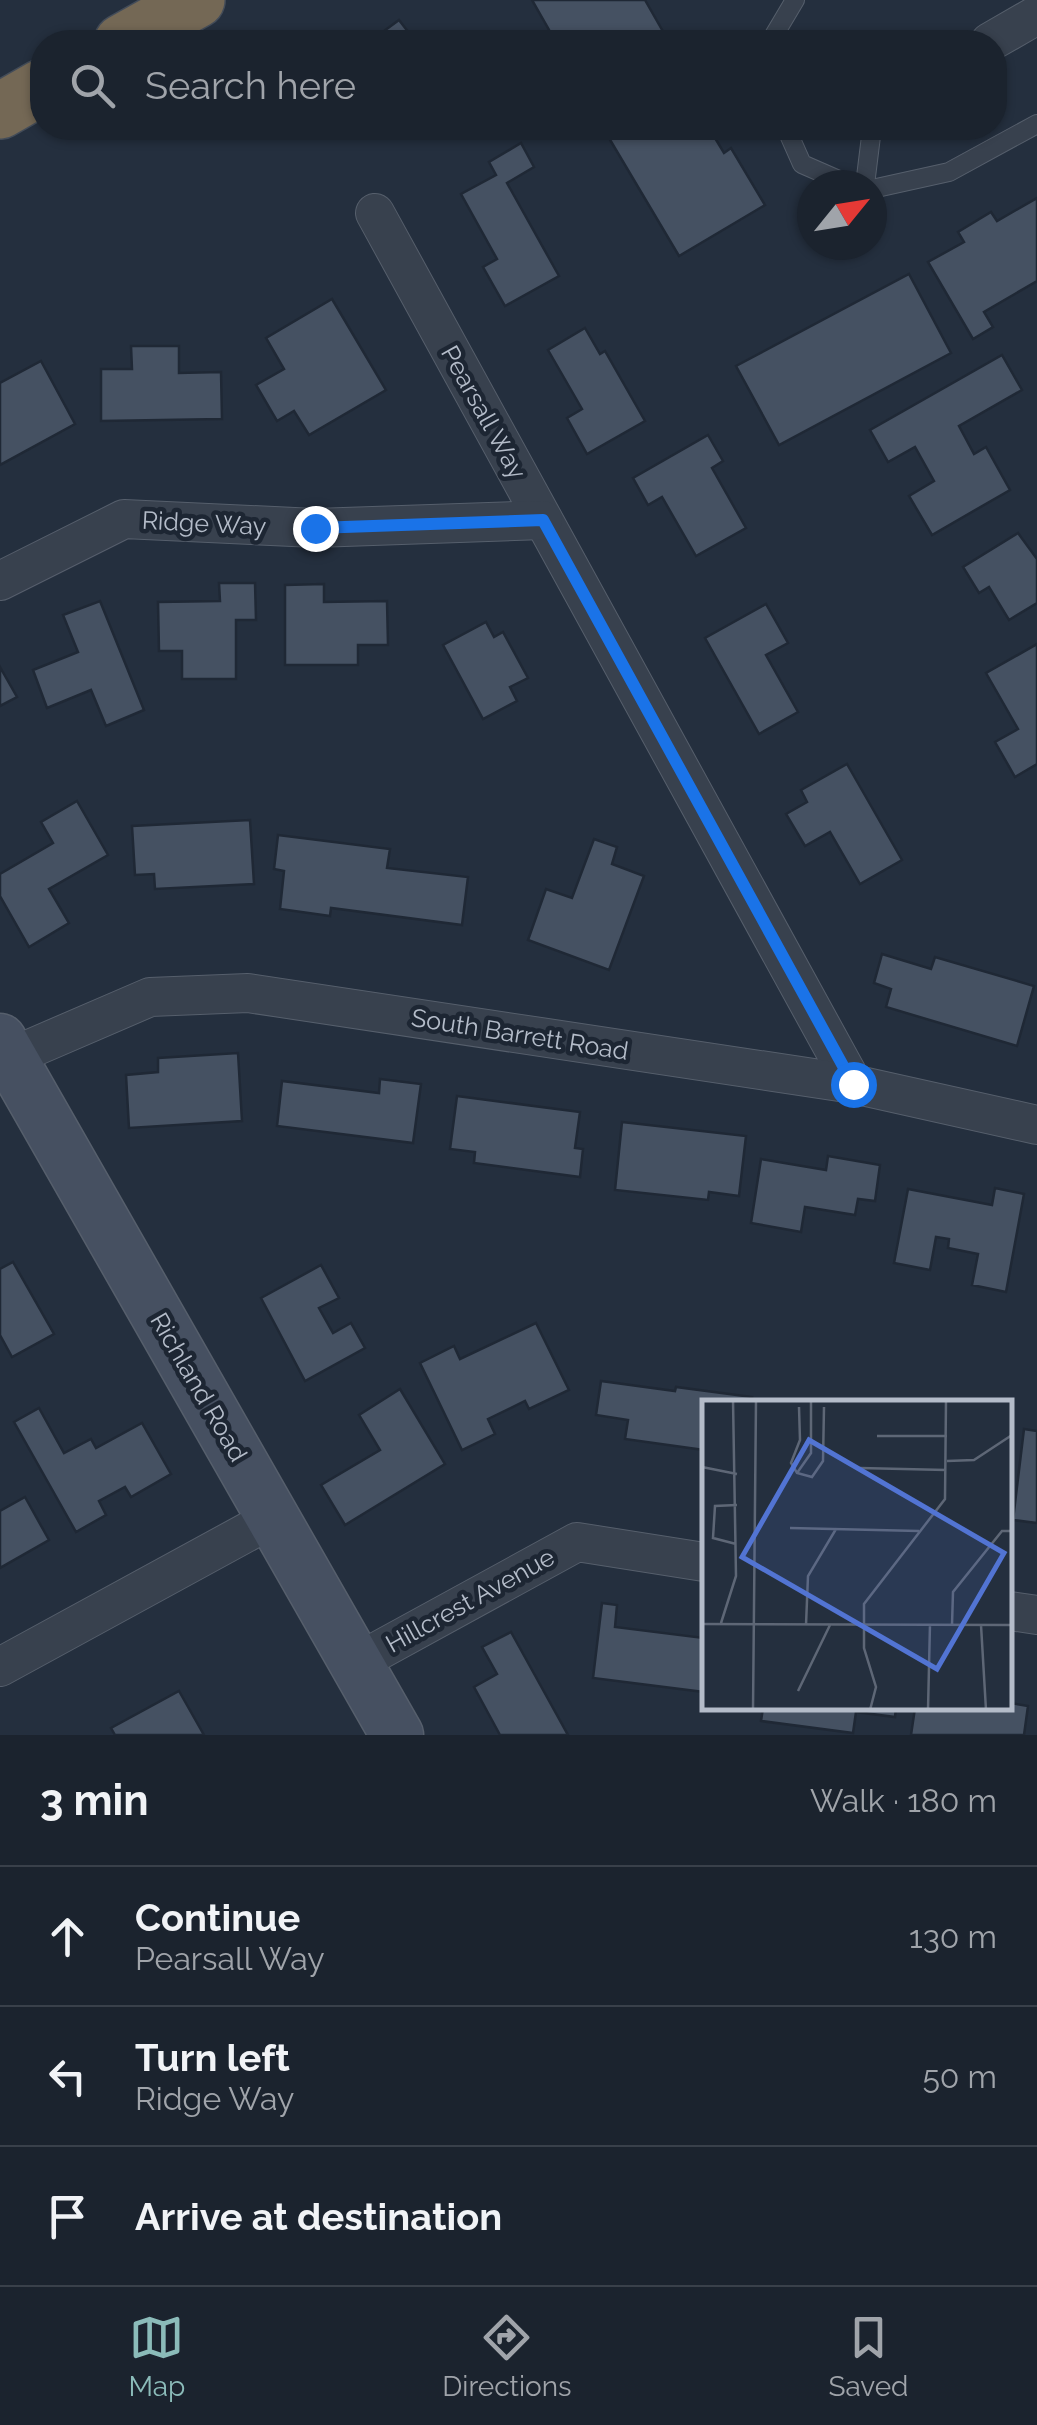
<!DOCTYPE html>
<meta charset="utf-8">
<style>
body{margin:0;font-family:Raleway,sans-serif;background:#242b36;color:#f1f3f6}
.compass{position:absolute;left:797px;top:170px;width:90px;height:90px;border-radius:50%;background:#1b232e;box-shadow:0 2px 8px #0004;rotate:60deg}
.stop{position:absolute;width:30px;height:30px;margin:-22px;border:8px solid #1a73e8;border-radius:50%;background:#fff}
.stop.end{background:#1a73e8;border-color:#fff;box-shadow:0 2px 10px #0008}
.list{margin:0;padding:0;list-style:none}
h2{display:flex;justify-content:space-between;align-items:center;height:130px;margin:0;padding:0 40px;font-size:42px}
h2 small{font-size:32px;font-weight:400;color:#a0a4aa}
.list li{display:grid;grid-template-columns:65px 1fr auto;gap:30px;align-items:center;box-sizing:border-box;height:140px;padding:0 40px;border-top:2px solid #39404a}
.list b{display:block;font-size:38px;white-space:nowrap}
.list p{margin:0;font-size:32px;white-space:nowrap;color:#a0a4aa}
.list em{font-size:32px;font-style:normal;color:#a0a4aa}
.icon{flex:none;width:55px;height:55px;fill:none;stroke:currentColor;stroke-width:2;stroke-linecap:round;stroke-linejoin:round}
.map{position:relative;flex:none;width:1037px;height:1735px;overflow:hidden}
.search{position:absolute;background:#1b232e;box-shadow:0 2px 8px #0004;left:30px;right:30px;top:30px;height:110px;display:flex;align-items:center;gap:25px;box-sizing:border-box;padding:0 35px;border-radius:40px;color:#a0a4aa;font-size:38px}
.sheet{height:550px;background:#1b232e}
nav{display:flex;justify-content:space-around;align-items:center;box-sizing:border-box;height:140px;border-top:2px solid #39404a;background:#1b232e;font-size:28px;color:#a0a4aa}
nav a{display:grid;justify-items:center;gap:5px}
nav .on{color:#8bbbb9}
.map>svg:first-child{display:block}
.building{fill:#455162;stroke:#1f2835;stroke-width:2.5}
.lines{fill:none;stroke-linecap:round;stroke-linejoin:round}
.lane-casing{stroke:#565f6c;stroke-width:20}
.street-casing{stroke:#565f6c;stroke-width:40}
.secondary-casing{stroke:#565f6c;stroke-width:55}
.highway-casing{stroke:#434c59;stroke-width:58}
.lane{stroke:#38414e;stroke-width:18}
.street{stroke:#38414e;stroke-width:38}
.secondary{stroke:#465061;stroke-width:52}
.highway{stroke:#746855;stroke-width:55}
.route{stroke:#1a73e8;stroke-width:12}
.labels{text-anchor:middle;stroke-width:9;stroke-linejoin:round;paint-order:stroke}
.street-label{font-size:25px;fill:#b4bcc9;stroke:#1d2633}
.inset-road{fill:none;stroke:#5e6776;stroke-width:2.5}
.view{fill:#5274d3;fill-opacity:0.15;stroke:#5274d3;stroke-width:5}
.inset-edge{fill:none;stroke:#b4bcc9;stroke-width:5}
</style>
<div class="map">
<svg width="1037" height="1735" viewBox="0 0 1037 1735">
<rect width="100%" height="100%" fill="#242f3e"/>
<g class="building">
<polygon points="532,0 645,0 669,42 556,42"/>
<polygon points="399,20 416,42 369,42"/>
<polygon points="603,128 709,128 724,153 731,148 765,205 679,256"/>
<polygon points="521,143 534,167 507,183 559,276 505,306 483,267 497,259 461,194 496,175 489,162"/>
<polygon points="1037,198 1037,281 984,312 993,327 973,339 928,262 964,242 958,232 991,212 997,221"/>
<polygon points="909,274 951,353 779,445 736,366"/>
<polygon points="332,299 386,390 309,435 294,411 277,421 256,385 284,369 266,338"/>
<polygon points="585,328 600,354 605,351 645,421 587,454 567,418 582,409 548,350"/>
<polygon points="131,346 179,346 179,373 221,372 222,419 101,421 101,369 132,369"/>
<polygon points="1002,355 1022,390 959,426 974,454 986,447 1010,490 932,535 909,496 934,481 915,447 888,462 870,430"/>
<polygon points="41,361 75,424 0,465 0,383"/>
<polygon points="708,435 723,461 712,468 746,528 696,556 662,497 648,505 633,478"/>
<polygon points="1018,533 1037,559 1037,603 1009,620 989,587 979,593 963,567"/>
<polygon points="219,583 255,583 256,620 236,620 236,679 182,679 182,651 159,651 158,602 220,601"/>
<polygon points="324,584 324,602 387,601 388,645 358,645 358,665 285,665 285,585"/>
<polygon points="100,601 144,710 106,726 91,690 47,708 33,670 78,652 63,615"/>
<polygon points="766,604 788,643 766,655 798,712 759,734 705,638"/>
<polygon points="486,622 494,637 503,632 528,678 510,687 517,701 483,719 443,645"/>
<polygon points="1037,644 1037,764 1015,777 995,742 1018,729 986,673"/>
<polygon points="0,667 17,697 0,706"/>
<polygon points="847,764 902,860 860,884 830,832 805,846 786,814 807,802 801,790"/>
<polygon points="77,801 108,855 49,889 69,923 29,947 0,896 0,874 53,843 41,822"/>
<polygon points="250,820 254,884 155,889 154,874 135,875 132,826"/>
<polygon points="278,835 390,849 387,868 468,877 462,925 331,908 330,916 280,909 284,871 274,869"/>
<polygon points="594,839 617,847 612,864 644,876 609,970 528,940 546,889 572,898"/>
<polygon points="882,954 931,969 935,957 1034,986 1017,1046 886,1007 891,989 874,983"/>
<polygon points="238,1053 242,1121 129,1128 126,1075 158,1072 158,1058"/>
<polygon points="380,1079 421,1084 413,1143 277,1126 282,1081 379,1093"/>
<polygon points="457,1096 580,1112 575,1148 583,1149 580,1177 474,1163 475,1152 450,1149"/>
<polygon points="622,1122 746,1136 739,1196 709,1192 708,1200 615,1190"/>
<polygon points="828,1156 880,1165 875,1201 858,1199 855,1215 805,1207 801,1232 751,1223 761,1159 826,1170"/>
<polygon points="995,1188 1024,1194 1006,1292 972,1285 978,1254 948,1248 949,1239 936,1237 930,1270 894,1263 908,1189 992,1205"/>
<polygon points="13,1262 54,1334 12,1357 0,1335 0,1269"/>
<polygon points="321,1265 339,1298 319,1308 333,1333 351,1323 365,1348 305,1381 261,1298"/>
<polygon points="536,1323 569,1390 529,1409 525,1401 488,1419 495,1434 462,1450 420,1363 454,1346 460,1359"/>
<polygon points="601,1381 675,1391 676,1387 752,1397 751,1402 704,1402 704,1450 625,1439 628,1420 596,1415"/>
<polygon points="400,1389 445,1464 345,1525 321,1485 380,1450 359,1415"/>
<polygon points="39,1408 64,1453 91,1439 96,1448 142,1423 171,1474 131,1497 125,1487 99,1501 106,1515 76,1532 14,1422"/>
<polygon points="1024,1429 1037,1431 1037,1523 1013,1520"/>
<polygon points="25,1497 49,1540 0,1568 0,1511"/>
<polygon points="602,1603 617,1605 615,1627 704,1638 704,1692 593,1678"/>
<polygon points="511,1632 568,1735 500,1735 474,1687 497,1674 482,1647"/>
<polygon points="179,1691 204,1735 115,1735 111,1728"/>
<polygon points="1010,1703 1028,1706 1024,1735 911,1735 915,1708 1010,1708"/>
<polygon points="763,1708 896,1708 895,1717 856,1712 853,1733 761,1721"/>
</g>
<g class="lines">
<defs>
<g id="lane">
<polyline points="770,42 795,0"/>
<polyline points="786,128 802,164 850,185"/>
<polyline points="865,185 872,128"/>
<polyline points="872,189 949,172 1037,124"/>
</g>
<g id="street">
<polyline points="990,42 1037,15"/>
<polyline points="375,213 853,1084"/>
<polyline points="0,581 124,519 315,528 543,520"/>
<polyline points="0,1064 11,1057 150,997 248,993 853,1084 1037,1125"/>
<polyline points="1010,1611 1037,1615"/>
<polyline points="356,1663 577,1542 704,1562"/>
<polyline points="0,1667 273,1518"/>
</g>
<polyline id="secondary" points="0,1040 397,1735"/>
<g id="highway">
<polyline points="122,42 197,0"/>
<polyline points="0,111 42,87"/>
</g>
</defs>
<use href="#lane" class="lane-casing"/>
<use href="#street" class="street-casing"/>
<use href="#secondary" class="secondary-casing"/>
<use href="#highway" class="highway-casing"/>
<use href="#lane" class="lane"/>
<use href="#street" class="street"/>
<use href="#secondary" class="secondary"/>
<use href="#highway" class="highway"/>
</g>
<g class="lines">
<polyline class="route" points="315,528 543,520 853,1084"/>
</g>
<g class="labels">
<g class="street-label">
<text transform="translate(484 412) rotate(61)" y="9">Pearsall Way</text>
<text transform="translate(204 523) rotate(3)" y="9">Ridge Way</text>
<text transform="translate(520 1034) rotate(9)" y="9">South Barrett Road</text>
<text transform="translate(199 1387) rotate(60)" y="9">Richland Road</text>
<text transform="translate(470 1600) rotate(-29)" y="9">Hillcrest Avenue</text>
</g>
</g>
<g transform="translate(702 1400)">
<rect width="310" height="310" fill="#242f3e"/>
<path class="inset-road" d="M97 7 98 40 89 63 95 73 110 77 121 61 122 7M175 36H245M245 61 272 60 310 35M0 67 35 74M158 68 244 70M95 73 109 53V0M88 128 217 131M34 144 11 138 13 106 35 105M19 223 34 176 31 0M0 224 310 225M104 225 106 176 134 129M250 225 251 192 300 131H310M279 225 284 310M96 291 128 225M51 310 54 0M168 310 174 287 162 248V204L243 99 244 0M226 310 228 224"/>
<path class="view" d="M107 40 302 153 235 269 40 157Z"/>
<rect width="310" height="310" class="inset-edge"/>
</g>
</svg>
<svg class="compass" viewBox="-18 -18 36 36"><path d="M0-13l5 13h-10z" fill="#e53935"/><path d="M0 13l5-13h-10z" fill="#a0a4aa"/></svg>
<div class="stop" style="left:853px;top:1084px"></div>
<div class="stop end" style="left:315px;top:528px"></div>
<div class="search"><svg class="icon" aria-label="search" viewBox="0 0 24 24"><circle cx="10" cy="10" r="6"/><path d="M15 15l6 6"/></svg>Search here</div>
</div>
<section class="sheet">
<h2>3 min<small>Walk · 180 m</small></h2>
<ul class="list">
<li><svg class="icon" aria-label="ahead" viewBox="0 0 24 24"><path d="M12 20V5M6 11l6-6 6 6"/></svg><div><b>Continue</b><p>Pearsall Way</p></div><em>130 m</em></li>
<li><svg class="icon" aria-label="left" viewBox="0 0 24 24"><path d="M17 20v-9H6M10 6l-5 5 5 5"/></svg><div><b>Turn left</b><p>Ridge Way</p></div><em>50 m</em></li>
<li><svg class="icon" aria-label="arrive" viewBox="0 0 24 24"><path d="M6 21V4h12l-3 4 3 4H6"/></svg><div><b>Arrive at destination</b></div></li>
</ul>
</section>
<nav>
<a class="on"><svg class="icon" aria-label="map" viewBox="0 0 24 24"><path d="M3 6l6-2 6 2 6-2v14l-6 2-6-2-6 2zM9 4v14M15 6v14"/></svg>Map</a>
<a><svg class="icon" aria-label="directions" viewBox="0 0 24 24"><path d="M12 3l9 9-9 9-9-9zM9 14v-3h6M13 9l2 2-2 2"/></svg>Directions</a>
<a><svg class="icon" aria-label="saved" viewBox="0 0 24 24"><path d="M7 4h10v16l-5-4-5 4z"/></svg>Saved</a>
</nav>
